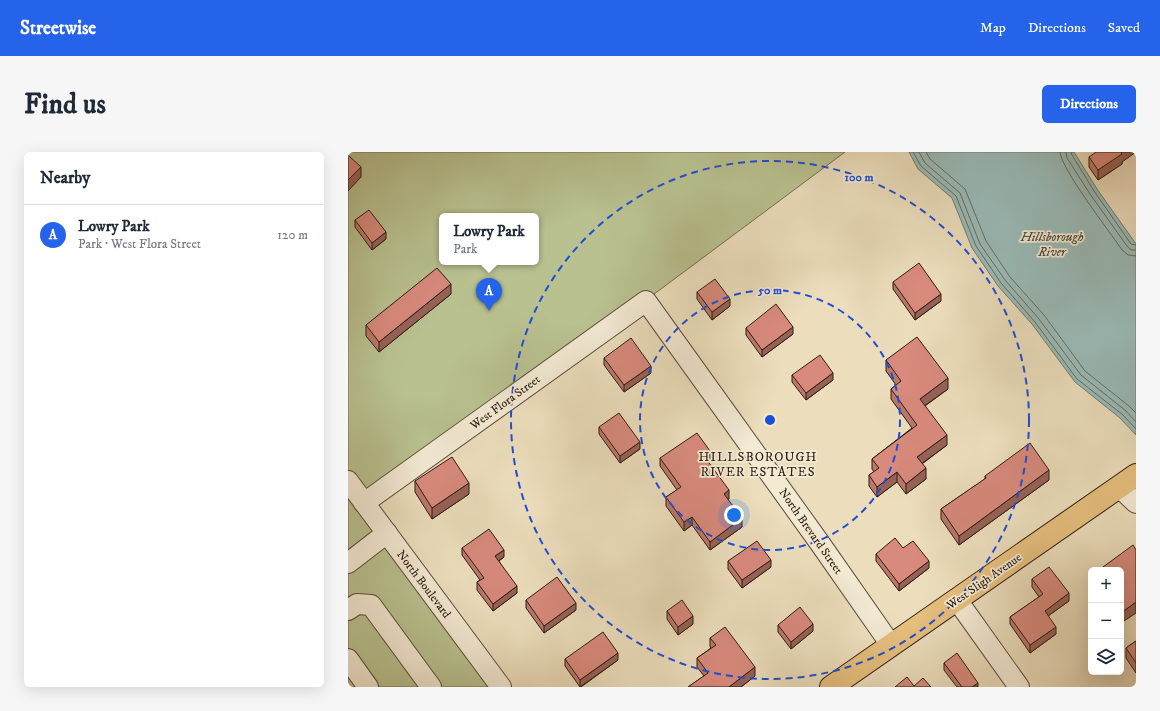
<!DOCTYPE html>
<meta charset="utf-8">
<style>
body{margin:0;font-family:"IM FELL DW Pica",serif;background:#f6f6f7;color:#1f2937}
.controls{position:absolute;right:12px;bottom:12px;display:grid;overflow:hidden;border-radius:6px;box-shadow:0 4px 16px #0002}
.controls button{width:36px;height:36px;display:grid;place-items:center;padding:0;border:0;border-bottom:1px solid #e0e1e3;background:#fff;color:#1f2937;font:20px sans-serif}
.you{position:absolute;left:386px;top:363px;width:14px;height:14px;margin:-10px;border:3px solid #fff;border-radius:50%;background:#1a73e8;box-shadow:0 0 0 6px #1a73e833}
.badge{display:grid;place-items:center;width:26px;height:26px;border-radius:50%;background:#2563eb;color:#fff;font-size:13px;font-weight:700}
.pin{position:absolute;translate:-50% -33px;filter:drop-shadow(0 1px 2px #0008)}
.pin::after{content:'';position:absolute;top:21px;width:14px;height:12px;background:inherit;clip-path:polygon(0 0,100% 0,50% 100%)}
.popup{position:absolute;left:91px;top:61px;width:100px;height:52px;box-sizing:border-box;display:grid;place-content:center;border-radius:6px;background:#fff;filter:drop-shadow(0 1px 3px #0005);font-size:13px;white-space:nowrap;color:#747a83}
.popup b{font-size:15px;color:#1f2937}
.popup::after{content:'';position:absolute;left:50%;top:100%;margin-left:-8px;border:8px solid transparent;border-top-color:#fff}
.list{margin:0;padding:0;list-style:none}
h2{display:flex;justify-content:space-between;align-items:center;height:52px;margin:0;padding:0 16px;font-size:17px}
h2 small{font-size:13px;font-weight:400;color:#747a83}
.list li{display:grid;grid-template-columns:26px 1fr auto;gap:12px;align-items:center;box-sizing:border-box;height:60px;padding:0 16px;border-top:1px solid #e0e1e3}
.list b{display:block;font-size:15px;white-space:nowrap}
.list p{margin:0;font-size:13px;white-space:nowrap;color:#747a83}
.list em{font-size:13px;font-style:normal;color:#747a83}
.icon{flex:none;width:22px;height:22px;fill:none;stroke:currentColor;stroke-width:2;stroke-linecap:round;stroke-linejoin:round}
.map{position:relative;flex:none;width:788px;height:535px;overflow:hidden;border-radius:6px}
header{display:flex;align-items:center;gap:24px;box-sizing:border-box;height:56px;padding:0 20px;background:#2563eb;color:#fff}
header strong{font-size:19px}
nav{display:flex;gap:22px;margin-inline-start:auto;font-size:14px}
.intro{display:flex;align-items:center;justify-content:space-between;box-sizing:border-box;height:96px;padding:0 24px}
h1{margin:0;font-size:28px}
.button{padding:10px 18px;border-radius:6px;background:#2563eb;color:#fff;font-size:14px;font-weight:700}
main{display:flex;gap:24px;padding:0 24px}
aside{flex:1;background:#fff;border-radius:6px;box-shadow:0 4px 16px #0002}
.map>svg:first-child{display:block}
.green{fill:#b9c190;stroke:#736f50;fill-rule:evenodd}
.water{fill:#9abbb8;stroke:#6e7c74}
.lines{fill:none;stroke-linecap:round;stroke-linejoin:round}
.shore{stroke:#646c64;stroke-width:1}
.minor-casing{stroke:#5d4d3a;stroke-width:22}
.major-casing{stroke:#2d1d0f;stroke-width:24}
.minor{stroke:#f3ead4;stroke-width:20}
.major{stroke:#e6bf7e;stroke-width:22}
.wall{fill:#ba776c;stroke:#2d1d0f}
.shaded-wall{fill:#976158;stroke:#2d1d0f}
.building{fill:#d88a7d;stroke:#2d1d0f}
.ring{fill:none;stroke:#1d4ed8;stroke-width:2;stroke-dasharray:7 5}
.labels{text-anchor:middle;stroke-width:3.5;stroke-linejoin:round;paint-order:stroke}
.street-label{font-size:12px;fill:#2d1d0f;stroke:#f3ead4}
.water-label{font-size:13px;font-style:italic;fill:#4e4c42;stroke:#f3ead4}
.neighbourhood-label{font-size:13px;letter-spacing:1px;fill:#2d1d0f;stroke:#f3ead4}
.centre{fill:#1d4ed8;stroke:#f3ead4;stroke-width:2}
.ring-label{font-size:12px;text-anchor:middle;font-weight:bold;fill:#1d4ed8;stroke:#f3ead4;stroke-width:3.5;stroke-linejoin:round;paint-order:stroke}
</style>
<header>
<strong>Streetwise</strong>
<nav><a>Map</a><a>Directions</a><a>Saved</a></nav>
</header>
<div class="intro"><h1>Find us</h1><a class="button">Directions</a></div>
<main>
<aside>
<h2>Nearby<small></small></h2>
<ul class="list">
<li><span class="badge">A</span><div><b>Lowry Park</b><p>Park · West Flora Street</p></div><em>120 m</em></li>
</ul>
</aside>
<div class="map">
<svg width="788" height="535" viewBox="0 0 788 535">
<rect width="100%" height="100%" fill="#ecdebd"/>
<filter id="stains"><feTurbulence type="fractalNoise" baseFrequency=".005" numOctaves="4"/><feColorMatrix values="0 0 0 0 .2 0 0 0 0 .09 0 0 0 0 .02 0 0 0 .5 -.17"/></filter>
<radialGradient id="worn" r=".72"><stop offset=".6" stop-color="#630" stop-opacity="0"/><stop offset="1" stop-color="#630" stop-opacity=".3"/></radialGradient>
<g class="green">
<path d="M0 0H497L24 352 0 319ZM94 64H188V110H94Z"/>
<polygon points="0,344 142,535 0,535"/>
</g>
<polygon class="water" points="561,0 726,0 749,37 788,92 788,283 772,266 727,230 684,172 650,134 624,96 604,46 570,17"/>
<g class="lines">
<g class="shore">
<polyline points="565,0 573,14 608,44 628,94 653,131 687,170 729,227 775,263 788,277"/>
<polyline points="571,0 577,11 612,41 632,92 657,128 691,167 733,223 778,259 788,270"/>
<polyline points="578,0 582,7 617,37 638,89 662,125 696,163 737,219 781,254 788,261"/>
<path d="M712 0C713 17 762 80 774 98L780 103 788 104"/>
<polyline points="718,0 719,6 742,42 779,94 783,98 788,98"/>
<polyline points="723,0 724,3 746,39 783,92 788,93"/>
</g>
<defs>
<g id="minor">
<polyline points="0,329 153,535"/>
<polyline points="771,335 788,351"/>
<polyline points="16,351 298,149 471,390 543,493"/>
<polyline points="0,411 39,381"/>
<polyline points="609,448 671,535"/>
<polyline points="0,458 9,452 23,453 83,535"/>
<polyline points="0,507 20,535"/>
</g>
<polyline id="major" points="483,535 788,323"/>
</defs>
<use href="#minor" class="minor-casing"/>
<use href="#major" class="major-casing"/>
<use href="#minor" class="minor"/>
<use href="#major" class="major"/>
</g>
<g class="wall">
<polygon points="741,5 774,10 774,12 750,28 741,15"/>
<polygon points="7,68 38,87 24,98 7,75"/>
<polygon points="545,130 593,149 567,168 545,137"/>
<polygon points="349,140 382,154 364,168 349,147"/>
<polygon points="103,142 31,200 18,184 18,173"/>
<polygon points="398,176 445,182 414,205 398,183"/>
<polygon points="256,206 303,221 276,240 256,213"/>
<polygon points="538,208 600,237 577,254 599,293 574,312 578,327 558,342 549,330 529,345 521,334 521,323 526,320 524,317 524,307 564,276 543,247 543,237 548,233 538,219"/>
<polygon points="444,223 485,228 458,248 444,230"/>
<polygon points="251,275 292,297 272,311 251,282"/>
<polygon points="312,306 362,308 360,310 381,347 380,348 394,375 362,398 344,373 336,379 318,354 318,345 329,338 312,314"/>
<polygon points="637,324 701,328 611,393 593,367 593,357 637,327"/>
<polygon points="67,329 121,342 84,367 67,340"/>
<polygon points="114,396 156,405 151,409 169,441 145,459 129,438 129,430 132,428 114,403"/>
<polygon points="555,396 581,416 551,439 528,409 528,402"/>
<polygon points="380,409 423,415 394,436 380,417"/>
<polygon points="684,427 721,449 700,464 708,482 682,501 662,472 662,465 691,445 684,435"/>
<polygon points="178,448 228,458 196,481 178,456"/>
<polygon points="319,459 345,472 330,483 319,467"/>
<polygon points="430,473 465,479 443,497 430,480"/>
<polygon points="362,486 407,524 393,535 340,535 356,524 349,515 349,506 363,496 362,495"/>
<polygon points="788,489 788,521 778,506 778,496"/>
<polygon points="217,507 270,508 233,535 232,535 217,514"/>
<polygon points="596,511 630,535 609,535 596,518"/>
</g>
<g class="shaded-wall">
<polygon points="774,0 788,0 774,10 774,12 750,28 750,18"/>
<polygon points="13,15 13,25 0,39 0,28"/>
<polygon points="38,80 38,87 24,98 24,91"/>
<polygon points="103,132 103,142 31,200 31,190"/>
<polygon points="593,142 593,149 567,168 567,161"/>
<polygon points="382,147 382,154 364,168 364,160"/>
<polygon points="445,175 445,182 414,205 414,198"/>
<polygon points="303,214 303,221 276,240 276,233"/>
<polygon points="485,221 485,228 458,248 458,241"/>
<polygon points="600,226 600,237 572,257 572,247"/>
<polygon points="599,283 599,293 569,315 569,305"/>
<polygon points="292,290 292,297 272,311 272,304"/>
<polygon points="362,299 362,308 356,312 356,304"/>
<polygon points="578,316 578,327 558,342 558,332"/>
<polygon points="701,318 701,328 611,393 611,384"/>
<polygon points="549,320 549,330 529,345 529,335"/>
<polygon points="121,331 121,342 84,367 84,356"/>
<polygon points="381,338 381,347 376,351 376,342"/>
<polygon points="344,365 344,373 336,379 336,370"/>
<polygon points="394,366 394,375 362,398 362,390"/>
<polygon points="156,398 156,405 147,411 147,404"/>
<polygon points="423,408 423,415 394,436 394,428"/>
<polygon points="581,409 581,416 551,439 551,432"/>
<polygon points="169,434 169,441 145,459 145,452"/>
<polygon points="721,441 721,449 697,466 697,459"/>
<polygon points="788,450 788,461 773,471 773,461"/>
<polygon points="228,451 228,458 196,481 196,474"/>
<polygon points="345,464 345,472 330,483 330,475"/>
<polygon points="465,472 465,479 443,497 443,490"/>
<polygon points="708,475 708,482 682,501 682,493"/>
<polygon points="270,501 270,508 232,535 232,528"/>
<polygon points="407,515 407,524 393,535 381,535"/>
<polygon points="630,531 630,535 624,535"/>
</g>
<g class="building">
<polygon points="748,0 774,0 773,1 774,2 750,18 741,5"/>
<polygon points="0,3 13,15 0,28"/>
<polygon points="21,58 38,80 24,91 7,68"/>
<polygon points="571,111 593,142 567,161 545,130"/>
<polygon points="89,116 103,132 31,190 18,173"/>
<polygon points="367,127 382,147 364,160 349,140"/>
<polygon points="428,152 445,175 414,198 398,176"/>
<polygon points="569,185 600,226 572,247 599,283 569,305 578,316 558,332 549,320 529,335 521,323 531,316 524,307 569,273 543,237 553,229 538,208"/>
<polygon points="283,186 303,214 276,233 256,206"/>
<polygon points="472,203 485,221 458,241 444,223"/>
<polygon points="271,261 292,290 272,304 251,275"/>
<polygon points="349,281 362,299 356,304 381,338 376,342 394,366 362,390 344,365 336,370 318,345 333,335 312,306"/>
<polygon points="682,291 701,318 611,384 593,357 638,326 637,324"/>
<polygon points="104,305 121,331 84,356 67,329"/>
<polygon points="141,377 156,398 147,404 169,434 145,452 129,430 136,426 114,396"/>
<polygon points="547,386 555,396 565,389 581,409 551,432 528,402"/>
<polygon points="409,389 423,408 394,428 380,409"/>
<polygon points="785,393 788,398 788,450 773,461 773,418 751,418"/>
<polygon points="701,415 721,441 697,459 708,475 682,493 662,465 695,442 684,427"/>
<polygon points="209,425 228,451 196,474 178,448"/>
<polygon points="334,448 345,464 330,475 319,459"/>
<polygon points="452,455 465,472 443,490 430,473"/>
<polygon points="377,475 407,515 381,535 340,535 360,521 349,506 368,493 362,486"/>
<polygon points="255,480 270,501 232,528 217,507"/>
<polygon points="788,489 788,511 778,496"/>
<polygon points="609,501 630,531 624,535 614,535 596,511"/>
<polygon points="559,525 566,534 575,526 583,535 547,535"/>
</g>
<g class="ring">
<circle cx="422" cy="268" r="130"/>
<circle cx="422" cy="268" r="259"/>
</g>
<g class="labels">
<g class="street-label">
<text transform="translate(157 250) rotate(-36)" y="4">West Flora Street</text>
<text transform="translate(463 379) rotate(55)" y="4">North Brevard Street</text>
<text transform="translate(636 429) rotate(-35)" y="4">West Sligh Avenue</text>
<text transform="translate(76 432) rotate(53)" y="4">North Boulevard</text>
</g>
<g class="water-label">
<text x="704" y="89">Hillsborough<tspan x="704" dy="15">River</tspan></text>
</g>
<g class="neighbourhood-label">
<text x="410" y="309">HILLSBOROUGH<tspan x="410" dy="15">RIVER ESTATES</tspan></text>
</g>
</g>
<circle cx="422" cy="268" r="6" class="centre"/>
<g class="ring-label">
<text x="511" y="29">100 m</text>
<text x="422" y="142">50 m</text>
</g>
<rect width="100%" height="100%" filter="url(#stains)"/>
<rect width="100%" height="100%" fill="url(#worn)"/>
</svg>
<div class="controls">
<button>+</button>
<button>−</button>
<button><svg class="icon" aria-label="layers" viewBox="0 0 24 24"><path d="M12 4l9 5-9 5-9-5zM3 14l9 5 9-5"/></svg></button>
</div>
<div class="you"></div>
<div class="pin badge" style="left:141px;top:159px">A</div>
<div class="popup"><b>Lowry Park</b>Park</div>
</div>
</main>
